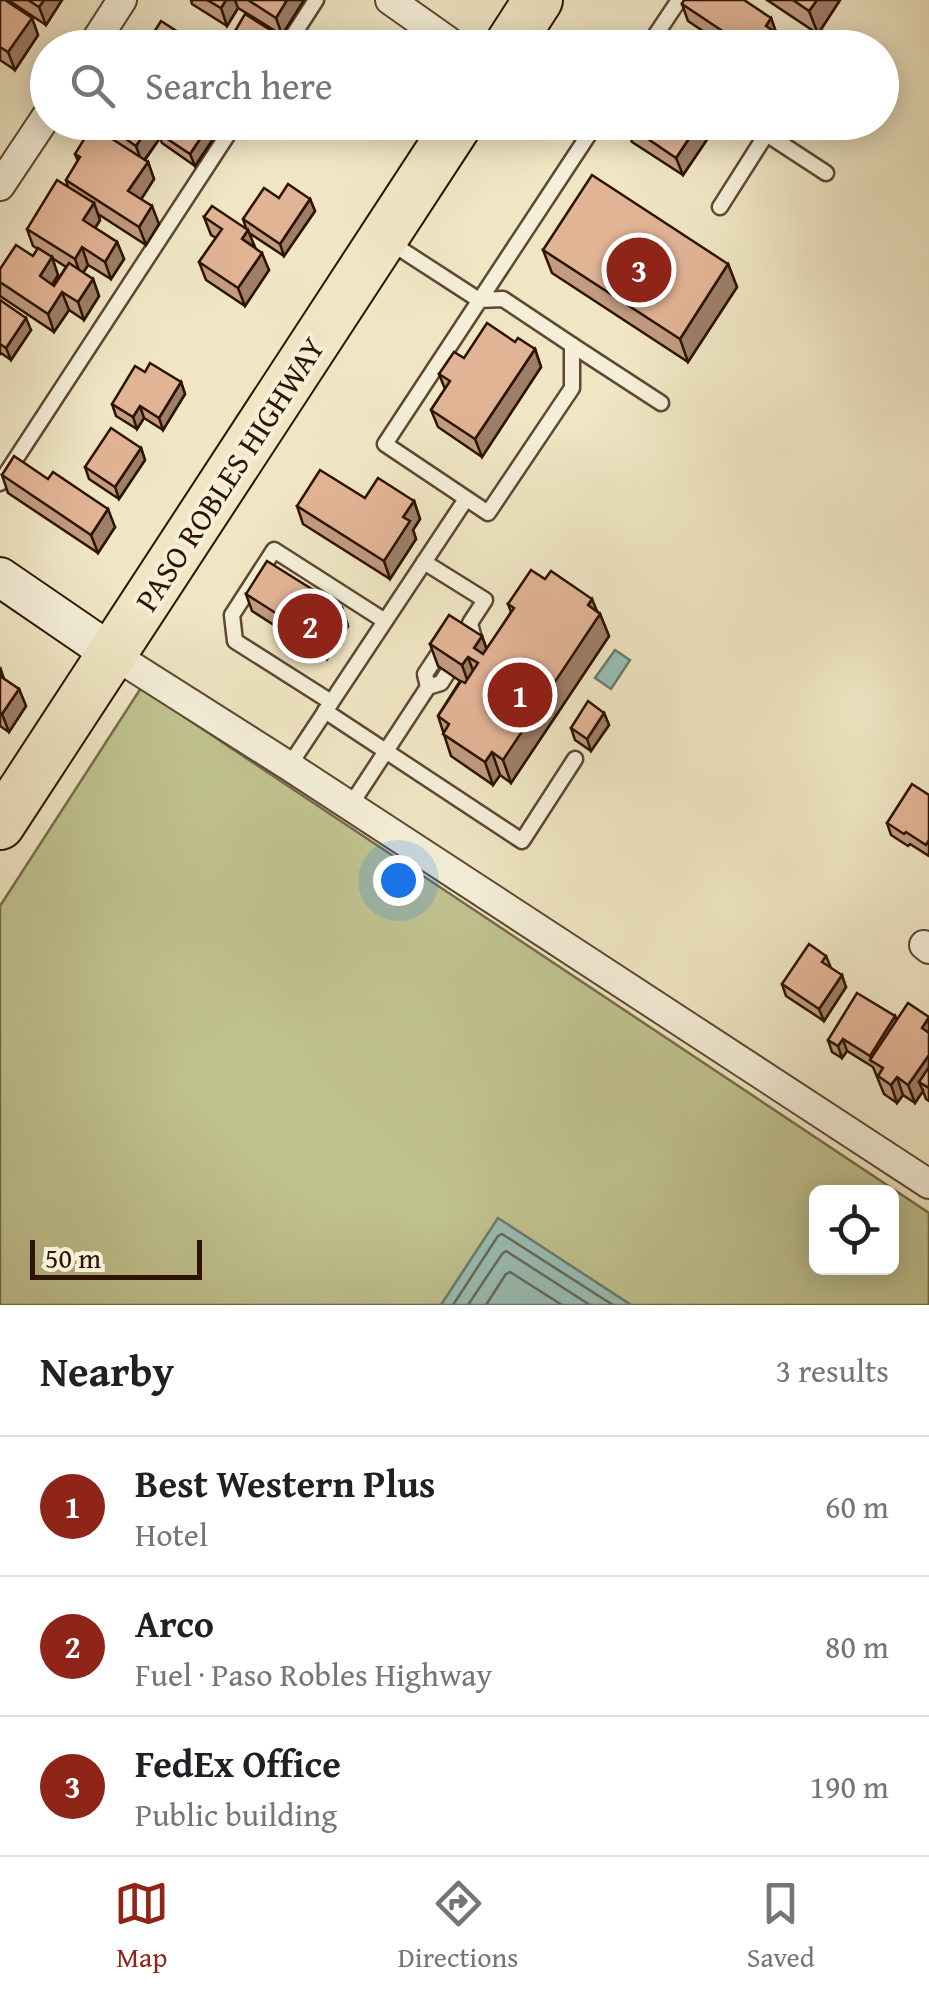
<!DOCTYPE html>
<meta charset="utf-8">
<style>
body{margin:0;font-family:"Gentium Book Plus",serif;background:#f6f6f6;color:#202124}
.controls{position:absolute;right:30px;bottom:30px;display:grid;overflow:hidden;border-radius:15px;box-shadow:0 5px 25px #0003}
.controls button{width:90px;height:90px;display:grid;place-items:center;padding:0;border:0;border-bottom:2px solid #e0e0e0;background:#fff;color:#202124;font:50px sans-serif}
.scale{position:absolute;left:30px;bottom:25px;width:172px;box-sizing:border-box;padding-left:10px;border:5px solid #2c1400;border-top:0;font-size:28px;line-height:35px;white-space:nowrap;color:#2c1400;-webkit-text-stroke:8px #f5efd9;paint-order:stroke}
.you{position:absolute;left:398px;top:880px;width:35px;height:35px;margin:-25px;border:8px solid #fff;border-radius:50%;background:#1a73e8;box-shadow:0 0 0 15px #1a73e833}
.badge{display:grid;place-items:center;width:65px;height:65px;border-radius:50%;background:#8f2418;color:#fff;font-size:32px;font-weight:700}
.pin{position:absolute;translate:-50% -50%;border:5px solid #fff;box-shadow:0 2px 10px #0006}
.list{margin:0;padding:0;list-style:none}
h2{display:flex;justify-content:space-between;align-items:center;height:130px;margin:0;padding:0 40px;font-size:42px}
h2 small{font-size:32px;font-weight:400;color:#757577}
.list li{display:grid;grid-template-columns:65px 1fr auto;gap:30px;align-items:center;box-sizing:border-box;height:140px;padding:0 40px;border-top:2px solid #e0e0e0}
.list b{display:block;font-size:38px;white-space:nowrap}
.list p{margin:0;font-size:32px;white-space:nowrap;color:#757577}
.list em{font-size:32px;font-style:normal;color:#757577}
.icon{flex:none;width:55px;height:55px;fill:none;stroke:currentColor;stroke-width:2;stroke-linecap:round;stroke-linejoin:round}
.map{position:relative;flex:none;width:929px;height:1305px;overflow:hidden}
.search{position:absolute;background:#fff;box-shadow:0 5px 25px #0003;left:30px;right:30px;top:30px;height:110px;display:flex;align-items:center;gap:25px;box-sizing:border-box;padding:0 35px;border-radius:55px;color:#757577;font-size:38px}
.sheet{height:550px;background:#fff}
nav{display:flex;justify-content:space-around;align-items:center;box-sizing:border-box;height:140px;border-top:2px solid #e0e0e0;background:#fff;font-size:28px;color:#757577}
nav a{display:grid;justify-items:center;gap:5px}
nav .on{color:#8f2418}
.map>svg:first-child{display:block}
.green{fill:#c0c390;stroke:#766c48;stroke-width:2.5;fill-rule:evenodd}
.water{fill:#9abfb7;stroke:#6e7b6e;stroke-width:2.5}
.lines{fill:none;stroke-linecap:round;stroke-linejoin:round}
.shore{stroke:#636a5c;stroke-width:2.5}
.lane-casing{stroke:#5d4831;stroke-width:19}
.street-casing{stroke:#5d4831;stroke-width:32}
.secondary-casing{stroke:#2c1400;stroke-width:42}
.highway-casing{stroke:#2c1400;stroke-width:52}
.lane{stroke:#f5efd9;stroke-width:14}
.street{stroke:#f5efd9;stroke-width:28}
.secondary{stroke:#f5efd9;stroke-width:38}
.highway{stroke:#f0e6c4;stroke-width:48}
.wall{fill:#c29b81;stroke:#2c1400;stroke-width:2.5;fill-rule:evenodd}
.shaded-wall{fill:#9e7e69;stroke:#2c1400;stroke-width:2.5}
.building{fill:#e2b496;stroke:#2c1400;stroke-width:2.5}
.labels{text-anchor:middle;stroke-width:8;stroke-linejoin:round;paint-order:stroke}
.street-label{font-size:32px;fill:#2c1400;stroke:#f5efd9}
</style>
<div class="map">
<svg width="929" height="1305" viewBox="0 0 929 1305">
<rect width="100%" height="100%" fill="#f0e6c4"/>
<filter id="stains"><feTurbulence type="fractalNoise" baseFrequency=".002" numOctaves="4"/><feColorMatrix values="0 0 0 0 .2 0 0 0 0 .09 0 0 0 0 .02 0 0 0 .5 -.17"/></filter>
<radialGradient id="worn" r=".72"><stop offset=".6" stop-color="#630" stop-opacity="0"/><stop offset="1" stop-color="#630" stop-opacity=".3"/></radialGradient>
<path class="green" d="M141 688 929 1213V1305H631L498 1219 441 1305H0V906ZM816 1192H892V1268H816Z"/>
<g class="water">
<polygon points="615,650 630,660 611,689 595,678"/>
<polygon points="498,1218 631,1305 441,1305"/>
</g>
<g class="lines">
<g class="shore">
<polyline points="453,1305 498,1236 502,1234 613,1305"/>
<polyline points="468,1305 502,1254 506,1251 590,1305"/>
<polyline points="486,1305 506,1274 510,1272 562,1305"/>
</g>
<defs>
<g id="lane">
<polyline points="285,48 316,0"/>
<polyline points="647,48 679,0"/>
<polyline points="748,122 826,173"/>
<polyline points="720,207 774,122"/>
<polyline points="388,241 479,300 503,299 572,345 572,388 488,513 385,444 597,122"/>
<polyline points="572,345 661,403"/>
<polyline points="0,483 236,122"/>
<polyline points="424,562 485,600 470,623 473,635 468,642"/>
<polyline points="428,687 425,674 445,644"/>
<polyline points="331,702 235,641 232,615 274,550 385,621"/>
<polyline points="325,711 522,841 575,759"/>
<polyline points="289,766 466,499"/>
<polyline points="350,806 428,687 441,683 448,672"/>
</g>
<g id="street">
<polyline points="390,0 458,48"/>
<polyline points="91,48 122,0"/>
<polyline points="0,186 48,114"/>
<polyline points="111,653 289,766 929,1184"/>
<polyline points="924,945 929,949"/>
</g>
<polyline id="secondary" points="0,577 111,653"/>
<g id="highway">
<polyline points="507,48 538,0"/>
<polyline points="0,825 459,122"/>
</g>
</defs>
<use href="#lane" class="lane-casing"/>
<use href="#street" class="street-casing"/>
<use href="#secondary" class="secondary-casing"/>
<use href="#highway" class="highway-casing"/>
<use href="#lane" class="lane"/>
<use href="#street" class="street"/>
<use href="#secondary" class="secondary"/>
<use href="#highway" class="highway"/>
</g>
<g class="wall">
<polygon points="0,0 32,18 38,35 15,70 0,60"/>
<polygon points="8,0 62,0 46,25"/>
<polygon points="191,0 304,0 282,35 238,8 227,26 192,4"/>
<polygon points="767,0 840,0 818,34"/>
<polygon points="682,4 771,18 777,35 775,38 778,48 728,48 688,21"/>
<path d="M98 122H201L208 127 213 139 195 166 162 143 160 138 145 160 148 162 154 179 141 199 159 224 146 245 98 214 100 220 95 228 117 242 124 259 111 279 88 265 83 273 93 279 99 296 84 320 69 310 54 332 0 296V269L33 256 38 249 33 246 27 229 68 187 66 180 78 161 75 154 102 132ZM52 258 66 267 54 286 52 284 58 275Z"/>
<polygon points="626,124 710,135 683,175 632,142"/>
<polygon points="279,198 310,199 315,211 284,256 249,233 254,248 269,270 245,306 206,280 199,262 216,238 211,235 204,217 246,228 243,219"/>
<polygon points="543,250 728,264 737,287 688,362 552,273"/>
<polygon points="0,300 31,330 11,360 1,353 0,355"/>
<polygon points="515,342 535,349 541,367 482,457 438,427 431,410 445,389 439,374 464,358"/>
<polygon points="145,372 181,382 185,394 163,430 144,418 137,429 116,416 112,404"/>
<polygon points="141,448 145,460 119,499 89,479 85,467"/>
<polygon points="2,475 48,479 115,527 98,553 8,493"/>
<polygon points="365,498 414,501 420,519 413,530 416,539 390,579 303,524 297,506"/>
<polygon points="246,594 342,608 348,626 327,659 252,611"/>
<polygon points="508,604 597,611 600,614 609,636 511,783 500,775 493,785 451,756 438,716 460,681 438,666 430,644 482,636 487,650 511,612"/>
<polygon points="0,667 4,679 19,689 26,706 9,732 0,726"/>
<polygon points="604,713 609,725 591,751 575,740 571,728"/>
<polygon points="929,795 929,856 910,844 908,846 891,835 887,823"/>
<polygon points="826,956 831,968 846,987 824,1021 786,996 782,984"/>
<polygon points="895,1016 897,1021 929,1017 929,1101 926,1099 923,1091 915,1103 903,1095 897,1103 884,1094 873,1067 847,1051 842,1058 832,1052 828,1040"/>
</g>
<g class="shaded-wall">
<polygon points="44,0 62,0 46,25 39,7"/>
<polygon points="226,0 235,0 238,8 227,26 221,8"/>
<polygon points="287,0 304,0 282,35 276,18"/>
<polygon points="817,0 840,0 818,34 809,11"/>
<polygon points="32,18 38,35 15,70 8,52"/>
<polygon points="771,18 777,35 775,38 778,48 760,48 766,26"/>
<polygon points="272,31 276,43 273,48 261,48"/>
<polygon points="736,33 741,48 736,48 733,38"/>
<polygon points="152,122 170,122 157,132 160,138 142,163 136,146"/>
<polygon points="700,122 705,122 710,135 683,175 676,158"/>
<polygon points="208,127 213,139 195,166 190,154"/>
<polygon points="148,162 154,179 135,209 128,191"/>
<polygon points="310,199 315,211 284,256 280,244"/>
<polygon points="94,203 100,220 89,238 83,220"/>
<polygon points="152,206 159,224 146,245 139,227"/>
<polygon points="248,230 255,247 242,239"/>
<polygon points="117,242 124,259 111,279 105,262"/>
<polygon points="82,247 88,265 81,276 75,259"/>
<polygon points="262,253 269,270 245,306 238,288"/>
<polygon points="52,257 58,275 46,294 40,276"/>
<polygon points="728,264 737,287 688,362 680,339"/>
<polygon points="93,279 99,296 84,320 78,302"/>
<polygon points="62,292 69,310 54,332 48,314"/>
<polygon points="26,318 31,330 11,360 6,348"/>
<polygon points="535,349 541,367 482,457 475,439"/>
<polygon points="181,382 185,394 163,430 159,418"/>
<polygon points="140,406 144,418 137,429 133,417"/>
<polygon points="141,448 145,460 119,499 115,487"/>
<polygon points="414,501 420,519 413,530 416,539 390,579 384,561 403,517"/>
<polygon points="108,509 115,527 98,553 91,535"/>
<polygon points="592,599 599,616 600,614 609,636 511,783 503,760"/>
<polygon points="342,608 348,626 327,659 321,642"/>
<polygon points="482,636 490,659 474,648"/>
<polygon points="468,657 476,679 470,688 462,665"/>
<polygon points="19,689 26,706 9,732 2,714"/>
<polygon points="604,713 609,725 591,751 587,739"/>
<polygon points="492,752 500,775 493,785 485,762"/>
<polygon points="842,975 846,987 824,1021 819,1009"/>
<polygon points="895,1016 899,1028 872,1061 870,1056"/>
<polygon points="929,1018 929,1045 922,1028"/>
<polygon points="843,1039 847,1051 842,1058 838,1046"/>
<polygon points="929,1055 929,1082 919,1082 923,1091 915,1103 908,1085"/>
<polygon points="897,1077 903,1095 897,1103 891,1085"/>
</g>
<g class="building">
<polygon points="0,0 5,0 32,18 8,52 0,47"/>
<polygon points="28,0 44,0 39,7"/>
<polygon points="207,0 226,0 221,8"/>
<polygon points="248,0 287,0 276,18"/>
<polygon points="684,0 744,0 771,18 766,26 772,30 760,48 758,48 736,33 733,38 682,4"/>
<polygon points="793,0 817,0 809,11"/>
<polygon points="245,14 272,31 261,48 225,48"/>
<polygon points="161,21 195,43 192,48 144,48"/>
<polygon points="101,122 152,122 136,146"/>
<polygon points="163,122 201,122 208,127 190,154 157,132"/>
<polygon points="627,122 700,122 676,158 626,124"/>
<polygon points="92,126 148,162 128,191 152,206 139,227 66,180 80,157 75,154"/>
<polygon points="592,175 728,264 680,339 543,250"/>
<polygon points="57,180 94,203 83,220 117,242 105,262 82,247 75,259 27,229"/>
<polygon points="288,184 310,199 280,244 243,219 264,188 279,198"/>
<polygon points="212,206 248,230 242,239 262,253 238,288 199,262 222,229 204,217"/>
<polygon points="16,245 33,256 38,248 52,257 40,276 54,286 69,263 93,279 78,302 62,292 48,314 0,282 0,269"/>
<polygon points="0,300 26,318 6,348 0,344"/>
<polygon points="487,323 515,342 518,338 535,349 475,439 431,410 450,381 439,374 454,352 464,358"/>
<polygon points="150,363 181,382 159,418 140,406 133,417 112,404 135,366 145,372"/>
<polygon points="111,428 141,448 115,487 85,467"/>
<polygon points="14,456 48,479 53,472 108,509 91,535 2,475"/>
<polygon points="320,470 365,498 378,478 414,501 403,517 410,521 384,561 297,506"/>
<polygon points="267,561 342,608 321,642 246,594"/>
<polygon points="531,570 545,579 551,571 592,599 588,605 600,614 503,760 492,752 485,762 443,734 449,724 438,716 461,681 465,683 478,663 468,657 462,665 430,644 449,615 482,636 474,648 483,654 514,608 508,604"/>
<polygon points="0,676 19,689 2,714 0,713"/>
<polygon points="588,701 604,713 587,739 571,728"/>
<polygon points="912,784 929,795 929,840 926,845 906,832 904,834 887,823"/>
<polygon points="809,944 826,956 822,962 842,975 819,1009 782,984"/>
<polygon points="857,993 895,1016 870,1056 843,1039 838,1046 828,1040"/>
<polygon points="908,1003 929,1017 922,1028 929,1033 929,1055 908,1085 897,1077 891,1085 878,1076 883,1068 870,1060"/>
<polygon points="929,1067 929,1088 919,1082"/>
</g>
<g class="labels">
<g class="street-label">
<text transform="translate(230 474) rotate(-57)" y="11">PASO ROBLES HIGHWAY</text>
</g>
</g>
<rect width="100%" height="100%" filter="url(#stains)"/>
<rect width="100%" height="100%" fill="url(#worn)"/>
</svg>
<div class="controls">
<button><svg class="icon" aria-label="locate" viewBox="0 0 24 24"><circle cx="12" cy="12" r="6"/><path d="M12 2v4M12 18v4M2 12h4M18 12h4"/></svg></button>
</div>
<div class="scale">50 m</div>
<div class="you"></div>
<div class="pin badge" style="left:520px;top:695px">1</div>
<div class="pin badge" style="left:310px;top:626px">2</div>
<div class="pin badge" style="left:639px;top:270px">3</div>
<div class="search"><svg class="icon" aria-label="search" viewBox="0 0 24 24"><circle cx="10" cy="10" r="6"/><path d="M15 15l6 6"/></svg>Search here</div>
</div>
<section class="sheet">
<h2>Nearby<small>3 results</small></h2>
<ul class="list">
<li><span class="badge">1</span><div><b>Best Western Plus</b><p>Hotel</p></div><em>60 m</em></li>
<li><span class="badge">2</span><div><b>Arco</b><p>Fuel · Paso Robles Highway</p></div><em>80 m</em></li>
<li><span class="badge">3</span><div><b>FedEx Office</b><p>Public building</p></div><em>190 m</em></li>
</ul>
</section>
<nav>
<a class="on"><svg class="icon" aria-label="map" viewBox="0 0 24 24"><path d="M3 6l6-2 6 2 6-2v14l-6 2-6-2-6 2zM9 4v14M15 6v14"/></svg>Map</a>
<a><svg class="icon" aria-label="directions" viewBox="0 0 24 24"><path d="M12 3l9 9-9 9-9-9zM9 14v-3h6M13 9l2 2-2 2"/></svg>Directions</a>
<a><svg class="icon" aria-label="saved" viewBox="0 0 24 24"><path d="M7 4h10v16l-5-4-5 4z"/></svg>Saved</a>
</nav>
